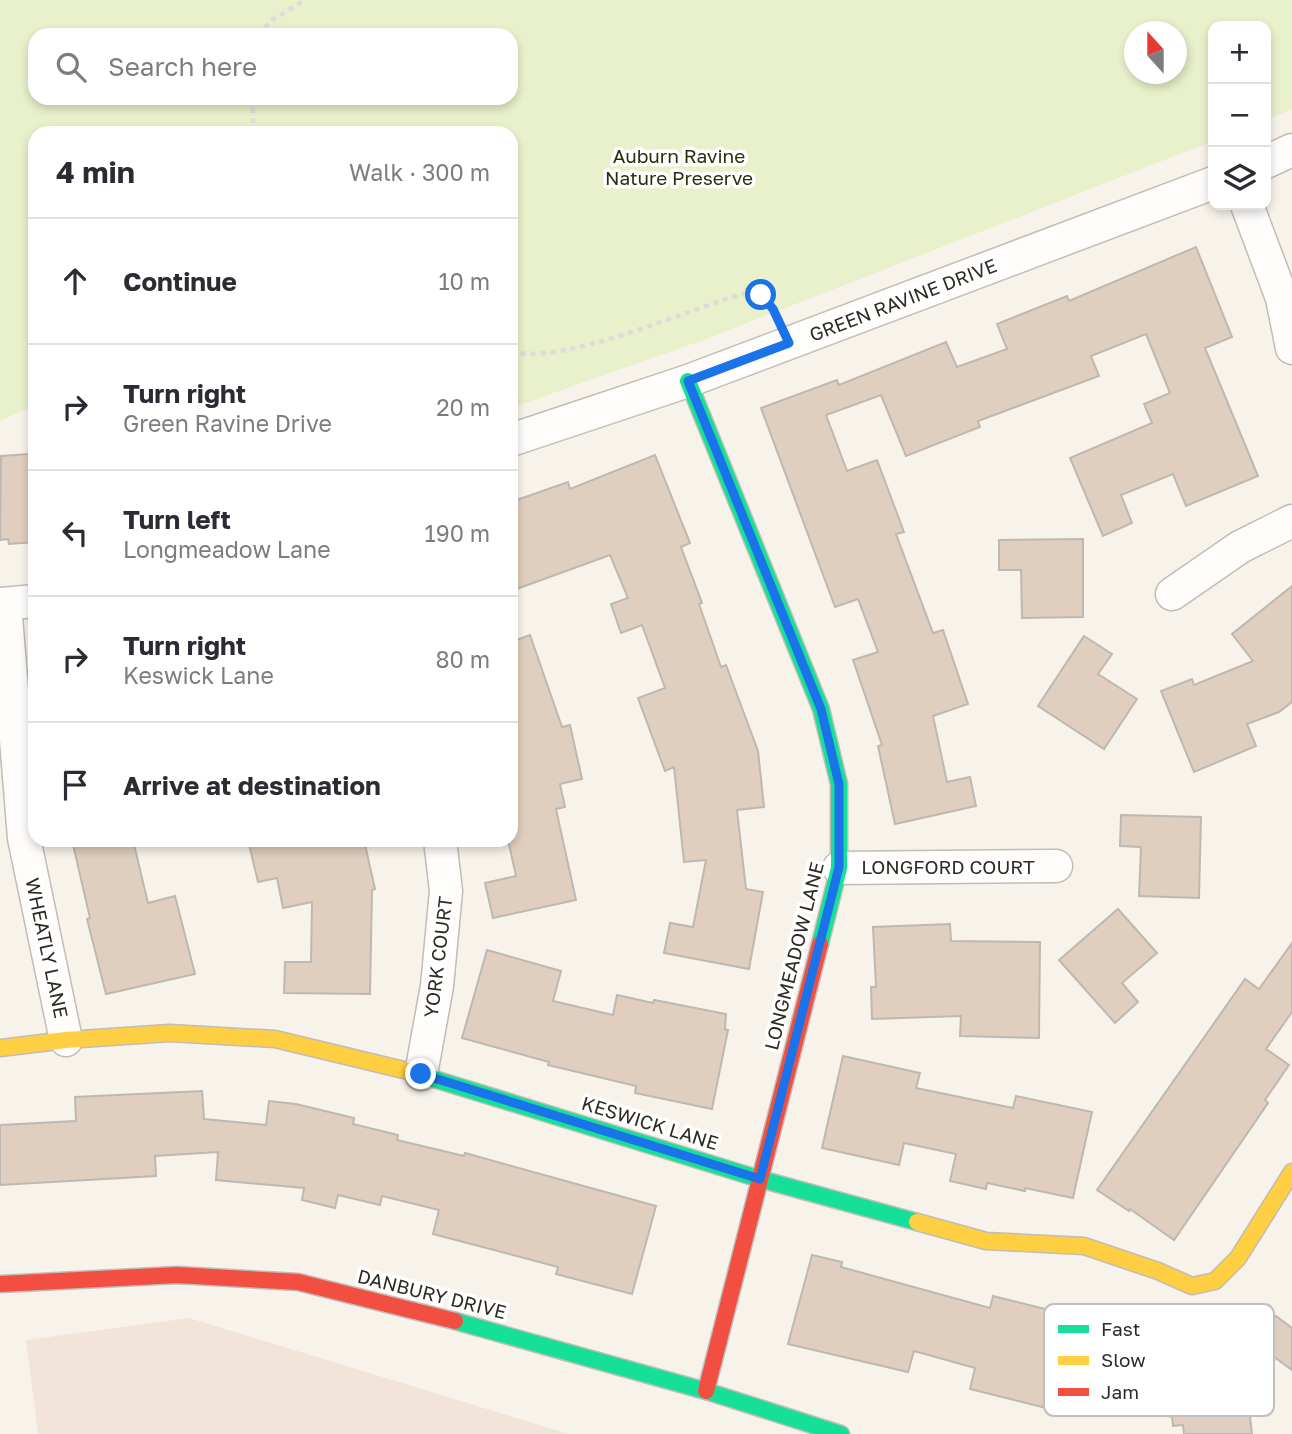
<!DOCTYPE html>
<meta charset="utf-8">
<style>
body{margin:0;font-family:"Golos Text",sans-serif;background:#f7f7f7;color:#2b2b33}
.controls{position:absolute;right:21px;top:21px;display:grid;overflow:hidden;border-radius:14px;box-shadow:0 4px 10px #0003}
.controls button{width:63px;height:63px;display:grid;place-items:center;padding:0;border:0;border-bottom:2px solid #e1e1e2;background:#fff;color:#2b2b33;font:35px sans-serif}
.compass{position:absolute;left:1124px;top:21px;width:63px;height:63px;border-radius:50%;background:#fff;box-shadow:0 4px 10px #0003;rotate:339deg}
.stop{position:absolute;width:21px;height:21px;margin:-16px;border:5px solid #1a73e8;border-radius:50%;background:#fff}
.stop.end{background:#1a73e8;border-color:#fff;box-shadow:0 2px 7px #0008}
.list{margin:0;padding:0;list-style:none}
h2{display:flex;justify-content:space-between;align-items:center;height:91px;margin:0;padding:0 28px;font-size:30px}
h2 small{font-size:23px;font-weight:400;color:#7c7c81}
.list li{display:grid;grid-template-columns:46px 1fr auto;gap:21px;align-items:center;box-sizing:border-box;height:126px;padding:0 28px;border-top:2px solid #e1e1e2}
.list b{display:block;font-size:26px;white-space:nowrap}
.list p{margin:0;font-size:23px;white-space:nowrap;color:#7c7c81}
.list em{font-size:23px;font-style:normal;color:#7c7c81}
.icon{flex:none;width:38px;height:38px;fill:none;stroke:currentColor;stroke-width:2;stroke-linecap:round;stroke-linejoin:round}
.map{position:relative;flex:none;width:1292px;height:1434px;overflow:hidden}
.search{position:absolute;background:#fff;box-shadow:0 4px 10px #0003;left:28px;top:28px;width:490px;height:77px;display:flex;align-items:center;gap:18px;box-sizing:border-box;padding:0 24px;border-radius:21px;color:#7c7c81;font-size:26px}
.panel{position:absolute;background:#fff;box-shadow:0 4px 10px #0003;left:28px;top:126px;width:490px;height:721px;border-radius:21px}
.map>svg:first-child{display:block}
.education{fill:#f3e4d9}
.green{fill:#e8f1cb;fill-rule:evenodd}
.building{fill:#e0cebe;stroke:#beb8b2;stroke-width:2}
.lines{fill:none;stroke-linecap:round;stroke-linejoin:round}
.street-casing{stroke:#c0bdb6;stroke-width:35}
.fast-casing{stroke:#c0bdb6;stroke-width:19}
.slow-casing{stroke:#c0bdb6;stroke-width:19}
.jam-casing{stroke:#c0bdb6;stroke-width:19}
.path{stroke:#dedcd9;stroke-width:4.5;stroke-dasharray:5 5;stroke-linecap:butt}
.street{stroke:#fefdfc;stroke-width:32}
.fast{stroke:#16e098;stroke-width:16}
.slow{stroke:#ffcf43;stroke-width:16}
.jam{stroke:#f24e42;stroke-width:16}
.route{stroke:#1a73e8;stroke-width:9}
.labels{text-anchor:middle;stroke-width:7;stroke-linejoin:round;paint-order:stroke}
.park-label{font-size:19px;fill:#263109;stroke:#fff}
.street-label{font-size:19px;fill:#2e2b25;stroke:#fff}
.key{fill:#fff;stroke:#c0bfbe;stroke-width:2}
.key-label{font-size:19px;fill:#2e2b25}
</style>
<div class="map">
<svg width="1292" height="1434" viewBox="0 0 1292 1434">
<rect width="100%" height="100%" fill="#f8f3ea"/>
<polygon class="education" points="189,1318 569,1434 38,1434 26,1340"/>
<path class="green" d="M0 0H1292V109L1266 120V26H1213V141L709 338 511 408V133H35V405L0 421ZM1134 32H1176V74H1134ZM35 35H511V98H35Z"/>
<g class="building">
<polygon points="1196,247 1232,337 1205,348 1258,476 1186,506 1173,474 1121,495 1132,523 1103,536 1070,458 1152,423 1144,404 1170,393 1146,334 1091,356 1099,376 978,421 980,427 906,456 881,395 826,415 847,471 877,460 904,532 896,534 933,633 943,630 968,704 933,716 947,782 970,777 976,806 895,824 878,746 882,745 853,660 878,652 858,599 835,607 761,408 837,380 839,385 946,342 957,367 1007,349 997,324 1067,296 1069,301"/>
<polygon points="29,454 35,542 9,544 8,539 0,540 1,456"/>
<polygon points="655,455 690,543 681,547 702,603 699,604 721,667 726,665 758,751 764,807 737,810 746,889 763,892 749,969 664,953 670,923 693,927 706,860 684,862 674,767 665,771 638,698 665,688 642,625 621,633 611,604 628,598 610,555 511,591 511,502 568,482 570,489"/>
<polygon points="1083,539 1083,617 1022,618 1021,570 999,570 999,540"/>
<polygon points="1292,586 1292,702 1279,712 1247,724 1256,746 1194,772 1161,691 1192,679 1194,685 1253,661 1232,634"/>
<polygon points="530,635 562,727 570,725 582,779 560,784 565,807 556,809 576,900 493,918 485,883 516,876 508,840 511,840 511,642"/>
<polygon points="1084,636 1112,654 1098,674 1137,699 1104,749 1038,706"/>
<polygon points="1121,815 1201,817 1199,898 1139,896 1141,847 1120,846"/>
<polygon points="72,840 133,840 148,903 175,896 195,974 106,994 87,919 90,918"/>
<polygon points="248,840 364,840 375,889 372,890 370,994 284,993 285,962 311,962 312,902 283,908 277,878 258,882"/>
<polygon points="1118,909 1157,953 1122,983 1138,1002 1115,1023 1059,960"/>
<polygon points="950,924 951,941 1040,942 1039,1038 960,1036 961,1016 872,1019 871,987 876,987 873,927"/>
<polygon points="1292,943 1292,1012 1266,1049 1289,1065 1265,1100 1268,1103 1174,1240 1130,1209 1129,1211 1097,1190 1245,979 1259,989"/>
<polygon points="487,950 561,971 553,1001 613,1015 617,995 653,1003 654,1000 726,1014 725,1029 728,1030 712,1109 635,1093 636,1086 548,1065 549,1062 462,1038"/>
<polygon points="843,1056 920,1073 916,1088 1013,1108 1016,1096 1092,1112 1073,1198 1025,1188 1025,1191 987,1183 986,1189 950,1181 956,1154 904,1143 899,1165 822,1148"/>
<polygon points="202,1091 204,1119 266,1125 269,1101 296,1104 354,1118 353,1124 398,1135 397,1140 464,1156 465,1153 656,1206 632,1294 556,1274 558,1267 433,1234 439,1210 382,1196 380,1205 338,1195 335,1208 302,1200 304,1188 216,1180 218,1152 155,1156 156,1176 0,1185 0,1125 76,1121 75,1097"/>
<polygon points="812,1255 842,1262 841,1267 990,1308 993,1296 1078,1317 1079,1314 1115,1320 1110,1348 1151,1355 1149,1367 1243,1356 1252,1434 1184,1434 1183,1425 1173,1426 1172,1417 1049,1396 1046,1408 970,1389 975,1368 914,1351 908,1372 788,1344"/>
<polygon points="1276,1316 1292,1328 1292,1370 1255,1343"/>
</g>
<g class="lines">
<defs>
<g id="street">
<polyline points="1266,162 1292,150"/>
<polyline points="1247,205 1282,298 1292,348"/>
<polyline points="511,440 688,381 1213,183"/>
<polyline points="1172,594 1240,547 1292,521"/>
<polyline points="0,604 35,601"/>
<polyline points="5,604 24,838 66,1040"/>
<polyline points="839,868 1056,866"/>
<polyline points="421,1074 437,986 446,891 440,840"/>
</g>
<g id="fast">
<polyline points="688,381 821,709 839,784 839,868 820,944"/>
<polyline points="408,1071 760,1179 917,1222"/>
<polyline points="455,1321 706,1391 841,1434"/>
</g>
<g id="slow">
<polyline points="0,1048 66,1040 170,1033 275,1039 408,1071"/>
<polyline points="917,1222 986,1241 1084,1246 1158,1271 1192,1286 1215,1281 1238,1258 1292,1172"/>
</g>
<g id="jam">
<polyline points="0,1284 177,1275 298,1282 455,1321"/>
<polyline points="706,1391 820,944"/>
</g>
</defs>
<use href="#street" class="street-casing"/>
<use href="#fast" class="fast-casing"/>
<use href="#slow" class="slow-casing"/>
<use href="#jam" class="jam-casing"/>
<g class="path">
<polyline points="258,35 272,20 305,0"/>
<polyline points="253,98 253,123 261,133"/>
<path d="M511 351C559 367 690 309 742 294L761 295 777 316"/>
</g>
<use href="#street" class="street"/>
<use href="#fast" class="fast"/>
<use href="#slow" class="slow"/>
<use href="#jam" class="jam"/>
</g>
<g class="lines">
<polyline class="route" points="421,1074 760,1179 839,867 839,784 821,709 688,381 789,343 773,309 761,295"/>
</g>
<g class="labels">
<g class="park-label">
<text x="679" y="163">Auburn Ravine<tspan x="679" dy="22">Nature Preserve</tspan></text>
</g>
<g class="street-label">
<text transform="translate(903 300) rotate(-21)" y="7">GREEN RAVINE DRIVE</text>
<text x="948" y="874">LONGFORD COURT</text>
<text transform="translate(47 948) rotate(78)" y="7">WHEATLY LANE</text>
<text transform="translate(794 956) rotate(-76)" y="7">LONGMEADOW LANE</text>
<text transform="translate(438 957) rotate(-83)" y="7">YORK COURT</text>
<text transform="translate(650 1123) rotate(17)" y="7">KESWICK LANE</text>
<text transform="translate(432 1294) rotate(14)" y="7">DANBURY DRIVE</text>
</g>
</g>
<rect x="1044" y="1304" width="230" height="112" rx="10" class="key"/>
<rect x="1058" y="1325" width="31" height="8" fill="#16e098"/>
<rect x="1058" y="1356" width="31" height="9" fill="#ffcf43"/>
<rect x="1058" y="1388" width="31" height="8" fill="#f24e42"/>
<g class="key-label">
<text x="1101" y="1336">Fast</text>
<text x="1101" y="1367">Slow</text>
<text x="1101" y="1399">Jam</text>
</g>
</svg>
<div class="controls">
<button>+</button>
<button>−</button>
<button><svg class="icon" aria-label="layers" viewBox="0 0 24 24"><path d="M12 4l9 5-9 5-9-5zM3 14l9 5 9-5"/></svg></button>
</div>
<svg class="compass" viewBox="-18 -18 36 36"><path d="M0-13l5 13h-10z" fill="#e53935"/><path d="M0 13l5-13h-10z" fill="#7c7c81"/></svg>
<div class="stop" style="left:761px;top:295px"></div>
<div class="stop end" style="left:421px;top:1074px"></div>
<div class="search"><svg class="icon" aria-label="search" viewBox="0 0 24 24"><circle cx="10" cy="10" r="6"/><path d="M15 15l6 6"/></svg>Search here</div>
<section class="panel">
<h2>4 min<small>Walk · 300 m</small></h2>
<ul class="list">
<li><svg class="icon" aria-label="ahead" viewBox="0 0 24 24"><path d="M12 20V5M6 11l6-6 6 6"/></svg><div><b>Continue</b></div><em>10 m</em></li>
<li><svg class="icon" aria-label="right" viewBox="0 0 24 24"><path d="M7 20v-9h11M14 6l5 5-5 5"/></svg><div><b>Turn right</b><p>Green Ravine Drive</p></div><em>20 m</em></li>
<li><svg class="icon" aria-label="left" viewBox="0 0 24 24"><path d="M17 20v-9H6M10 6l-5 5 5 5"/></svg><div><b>Turn left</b><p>Longmeadow Lane</p></div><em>190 m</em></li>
<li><svg class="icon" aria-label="right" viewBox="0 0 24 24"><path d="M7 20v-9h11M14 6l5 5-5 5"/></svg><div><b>Turn right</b><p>Keswick Lane</p></div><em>80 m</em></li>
<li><svg class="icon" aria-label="arrive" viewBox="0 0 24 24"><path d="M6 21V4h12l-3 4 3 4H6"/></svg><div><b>Arrive at destination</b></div></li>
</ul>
</section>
</div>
